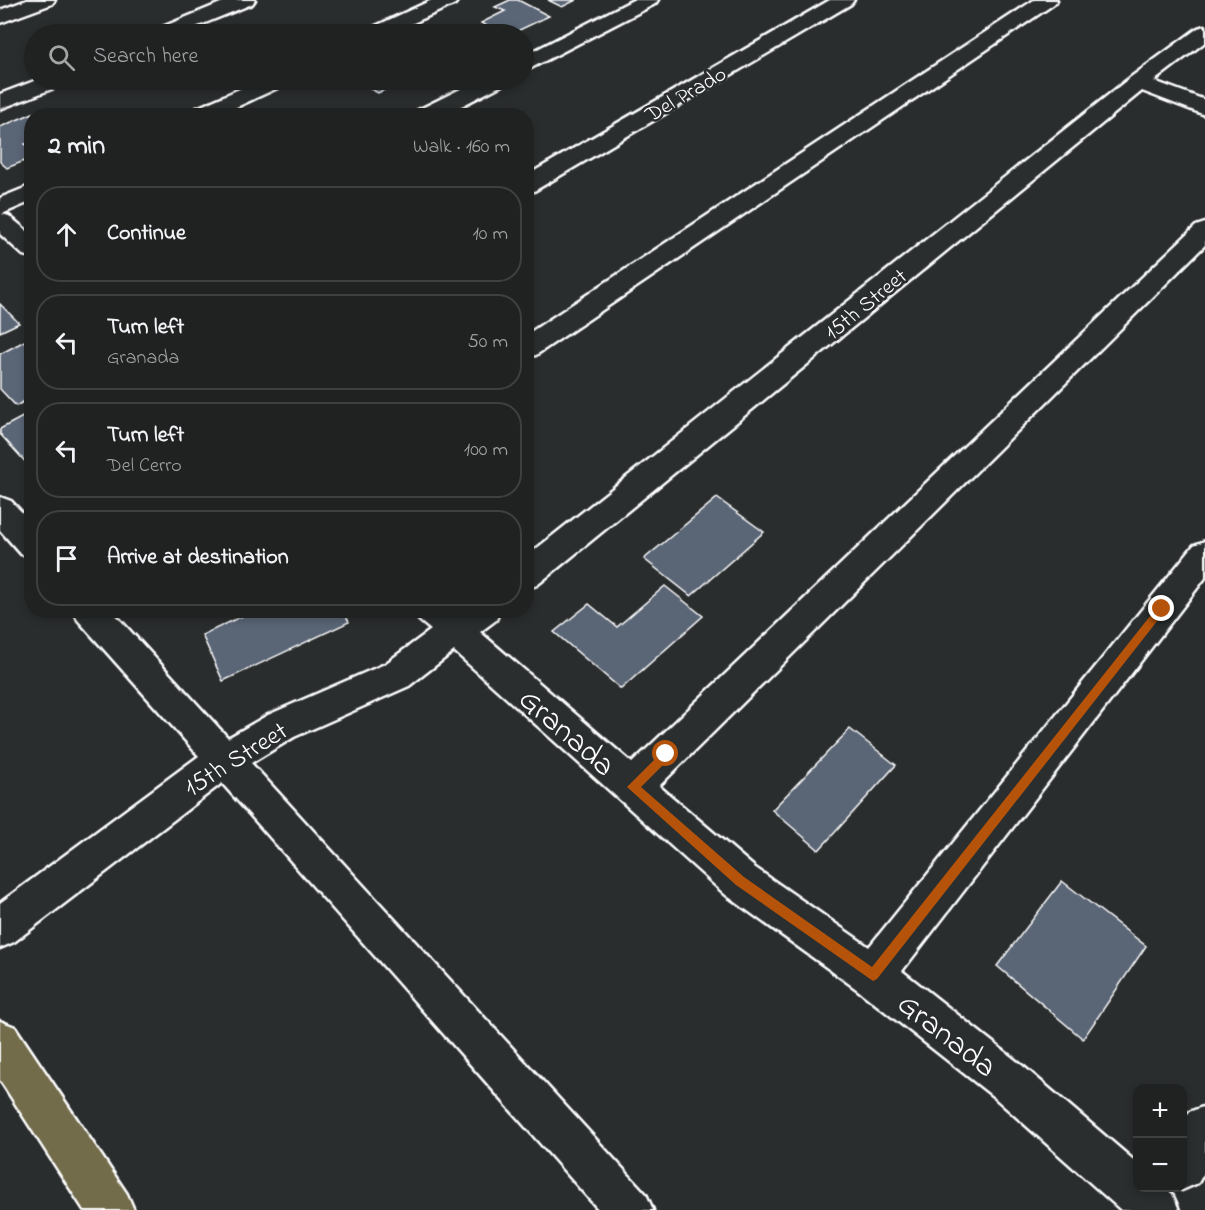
<!DOCTYPE html>
<meta charset="utf-8">
<style>
body{margin:0;font-family:"Indie Flower",sans-serif;background:#2d2f2f;color:#f1f3f6}
.controls{position:absolute;right:18px;bottom:18px;display:grid;overflow:hidden;border-radius:12px;box-shadow:0 3px 9px #0003}
.controls button{width:54px;height:54px;display:grid;place-items:center;padding:0;border:0;border-bottom:2px solid #3d3f40;background:#202222;color:#f1f3f6;font:30px sans-serif}
.stop{position:absolute;width:18px;height:18px;margin:-14px;border:4px solid #b45309;border-radius:50%;background:#fff}
.stop.end{background:#b45309;border-color:#fff;box-shadow:0 2px 6px #0008}
.list{margin:0;padding:0;list-style:none}
h2{display:flex;justify-content:space-between;align-items:center;height:78px;margin:0;padding:0 24px;font-size:26px}
h2 small{font-size:20px;font-weight:400;color:#a2a4a5}
.list li{display:grid;grid-template-columns:39px 1fr auto;gap:18px;align-items:center;box-sizing:border-box;height:96px;margin:0 12px 12px;padding:0 12px;border:2px solid #3d3f40;border-radius:24px}
.list b{display:block;font-size:22px;white-space:nowrap}
.list p{margin:0;font-size:20px;white-space:nowrap;color:#a2a4a5}
.list em{font-size:20px;font-style:normal;color:#a2a4a5}
.icon{flex:none;width:33px;height:33px;fill:none;stroke:currentColor;stroke-width:2;stroke-linecap:round;stroke-linejoin:round}
.map{position:relative;flex:none;width:1205px;height:1210px;overflow:hidden}
.search{position:absolute;background:#202222;box-shadow:0 3px 9px #0003;left:24px;top:24px;width:510px;height:66px;display:flex;align-items:center;gap:15px;box-sizing:border-box;padding:0 21px;border-radius:33px;color:#a2a4a5;font-size:22px}
.panel{position:absolute;background:#202222;box-shadow:0 3px 9px #0003;left:24px;top:108px;width:510px;height:510px;border-radius:24px}
.map>svg:first-child{display:block}
.building{fill:#5a6576;stroke:#fff;stroke-width:1.5}
.lines{fill:none;stroke-linecap:round;stroke-linejoin:round}
.minor-casing{stroke:#fff;stroke-width:5}
.major-casing{stroke:#fff;stroke-width:5}
.minor{fill:#2a2d2e;fill-rule:evenodd}
.major{fill:#726c4b;fill-rule:evenodd}
.route{fill:#b45309}
.labels{text-anchor:middle;stroke-width:5;stroke-linejoin:round;paint-order:stroke}
.far-street-label{font-size:22px;fill:#fff;stroke:#2a2d2e}
.street-label{font-size:26px;fill:#fff;stroke:#2a2d2e}
.near-street-label{font-size:32px;fill:#fff;stroke:#2a2d2e}
</style>
<div class="map">
<svg width="1205" height="1210" viewBox="0 0 1205 1210">
<rect width="100%" height="100%" fill="#2a2d2e"/>
<filter id="ink" filterUnits="userSpaceOnUse"><feTurbulence type="fractalNoise" baseFrequency=".0167" numOctaves="2"/><feDisplacementMap in="SourceGraphic" scale="12" xChannelSelector="R" yChannelSelector="G"/><feConvolveMatrix kernelMatrix="1 2 1 2 8 2 1 2 1" color-interpolation-filters="sRGB"/></filter>
<g filter="url(#ink)">
<g class="building">
<polygon points="510,0 518,0 549,16 511,34 503,34 481,23 505,11 495,7"/>
<polygon points="548,0 576,0 562,7"/>
<polygon points="353,80 406,80 378,93"/>
<polygon points="33,113 36,116 32,116 32,142 25,144 32,149 32,158 7,168 0,162 0,127"/>
<polygon points="0,304 19,323 0,332"/>
<polygon points="32,337 32,397 16,406 0,389 0,354"/>
<polygon points="32,412 32,469 0,434 0,429"/>
<polygon points="717,498 764,532 691,596 644,559"/>
<polygon points="665,586 703,616 621,689 554,632 589,604 617,627"/>
<polygon points="255,610 343,610 349,622 223,681 202,635"/>
<polygon points="850,729 896,765 819,850 772,810"/>
<polygon points="1062,881 1146,946 1083,1039 997,966"/>
</g>
<g class="lines">
<defs>
<g id="minor">
<polygon points="27,0 55,0 52,4 0,23 0,10"/>
<polygon points="228,0 255,0 252,4 178,34 152,34 155,30"/>
<polygon points="432,0 458,0 455,4 389,34 364,34 367,30"/>
<polygon points="633,0 658,0 655,4 531,68 524,70 524,56"/>
<polygon points="830,0 854,0 851,4 534,191 526,193 526,176"/>
<polygon points="1034,0 1057,0 1054,4 536,355 526,357 526,335"/>
<polygon points="1205,26 1205,42 1154,81 1205,100 1205,115 1142,91 537,585 526,589 526,557 1131,77 1198,28"/>
<polygon points="37,80 65,80 62,85 0,109 0,94"/>
<polygon points="260,80 287,80 284,85 217,116 187,116 190,111"/>
<polygon points="479,80 505,80 502,85 442,116 413,116 416,111"/>
<polygon points="32,185 32,201 2,214 9,216 32,235 32,257 23,255 0,234 0,198"/>
<polygon points="1205,223 1205,245 659,786 754,867 869,947 1194,545 1205,541 1205,578 902,971 1024,1067 1138,1164 1138,1188 1165,1188 1172,1194 1179,1210 1121,1210 994,1097 858,990 726,895 454,651 409,686 294,737 251,763 646,1194 653,1210 599,1210 222,783 14,942 0,948 0,903 199,756 78,620 74,610 111,610 228,738 268,715 385,664 431,630 419,620 415,610 500,610 496,620 480,632 632,763 1196,226"/>
<polygon points="0,497 11,501 32,523 32,557 21,554 0,530"/>
<polygon points="1205,1106 1205,1171 1198,1183 1182,1190 1176,1188 1182,1188 1182,1123 1189,1112"/>
</g>
<polygon id="major" points="0,1021 15,1027 127,1194 134,1210 84,1210 0,1080"/>
</defs>
<use href="#minor" class="minor-casing"/>
<use href="#major" class="major-casing"/>
<use href="#minor" class="minor"/>
<use href="#major" class="major"/>
</g>
</g>
<polygon class="route" points="1162,604 1165,606 1165,611 877,979 873,981 736,885 627,787 663,751 670,751 670,758 641,787 744,877 872,967 1158,606"/>
<g class="labels">
<g class="far-street-label">
<text transform="translate(685 93) rotate(-30)" y="8">Del Prado</text>
<text transform="translate(865 303) rotate(-39)" y="8">15th Street</text>
</g>
<g class="street-label">
<text transform="translate(235 758) rotate(-32)" y="9">15th Street</text>
</g>
<g class="near-street-label">
<text transform="translate(568 731) rotate(41)" y="11">Granada</text>
<text transform="translate(948 1034) rotate(38)" y="11">Granada</text>
</g>
</g>
</svg>
<div class="controls">
<button>+</button>
<button>−</button>
</div>
<div class="stop" style="left:666px;top:754px"></div>
<div class="stop end" style="left:1162px;top:609px"></div>
<div class="search"><svg class="icon" aria-label="search" viewBox="0 0 24 24"><circle cx="10" cy="10" r="6"/><path d="M15 15l6 6"/></svg>Search here</div>
<section class="panel">
<h2>2 min<small>Walk · 160 m</small></h2>
<ul class="list">
<li><svg class="icon" aria-label="ahead" viewBox="0 0 24 24"><path d="M12 20V5M6 11l6-6 6 6"/></svg><div><b>Continue</b></div><em>10 m</em></li>
<li><svg class="icon" aria-label="left" viewBox="0 0 24 24"><path d="M17 20v-9H6M10 6l-5 5 5 5"/></svg><div><b>Turn left</b><p>Granada</p></div><em>50 m</em></li>
<li><svg class="icon" aria-label="left" viewBox="0 0 24 24"><path d="M17 20v-9H6M10 6l-5 5 5 5"/></svg><div><b>Turn left</b><p>Del Cerro</p></div><em>100 m</em></li>
<li><svg class="icon" aria-label="arrive" viewBox="0 0 24 24"><path d="M6 21V4h12l-3 4 3 4H6"/></svg><div><b>Arrive at destination</b></div></li>
</ul>
</section>
</div>
